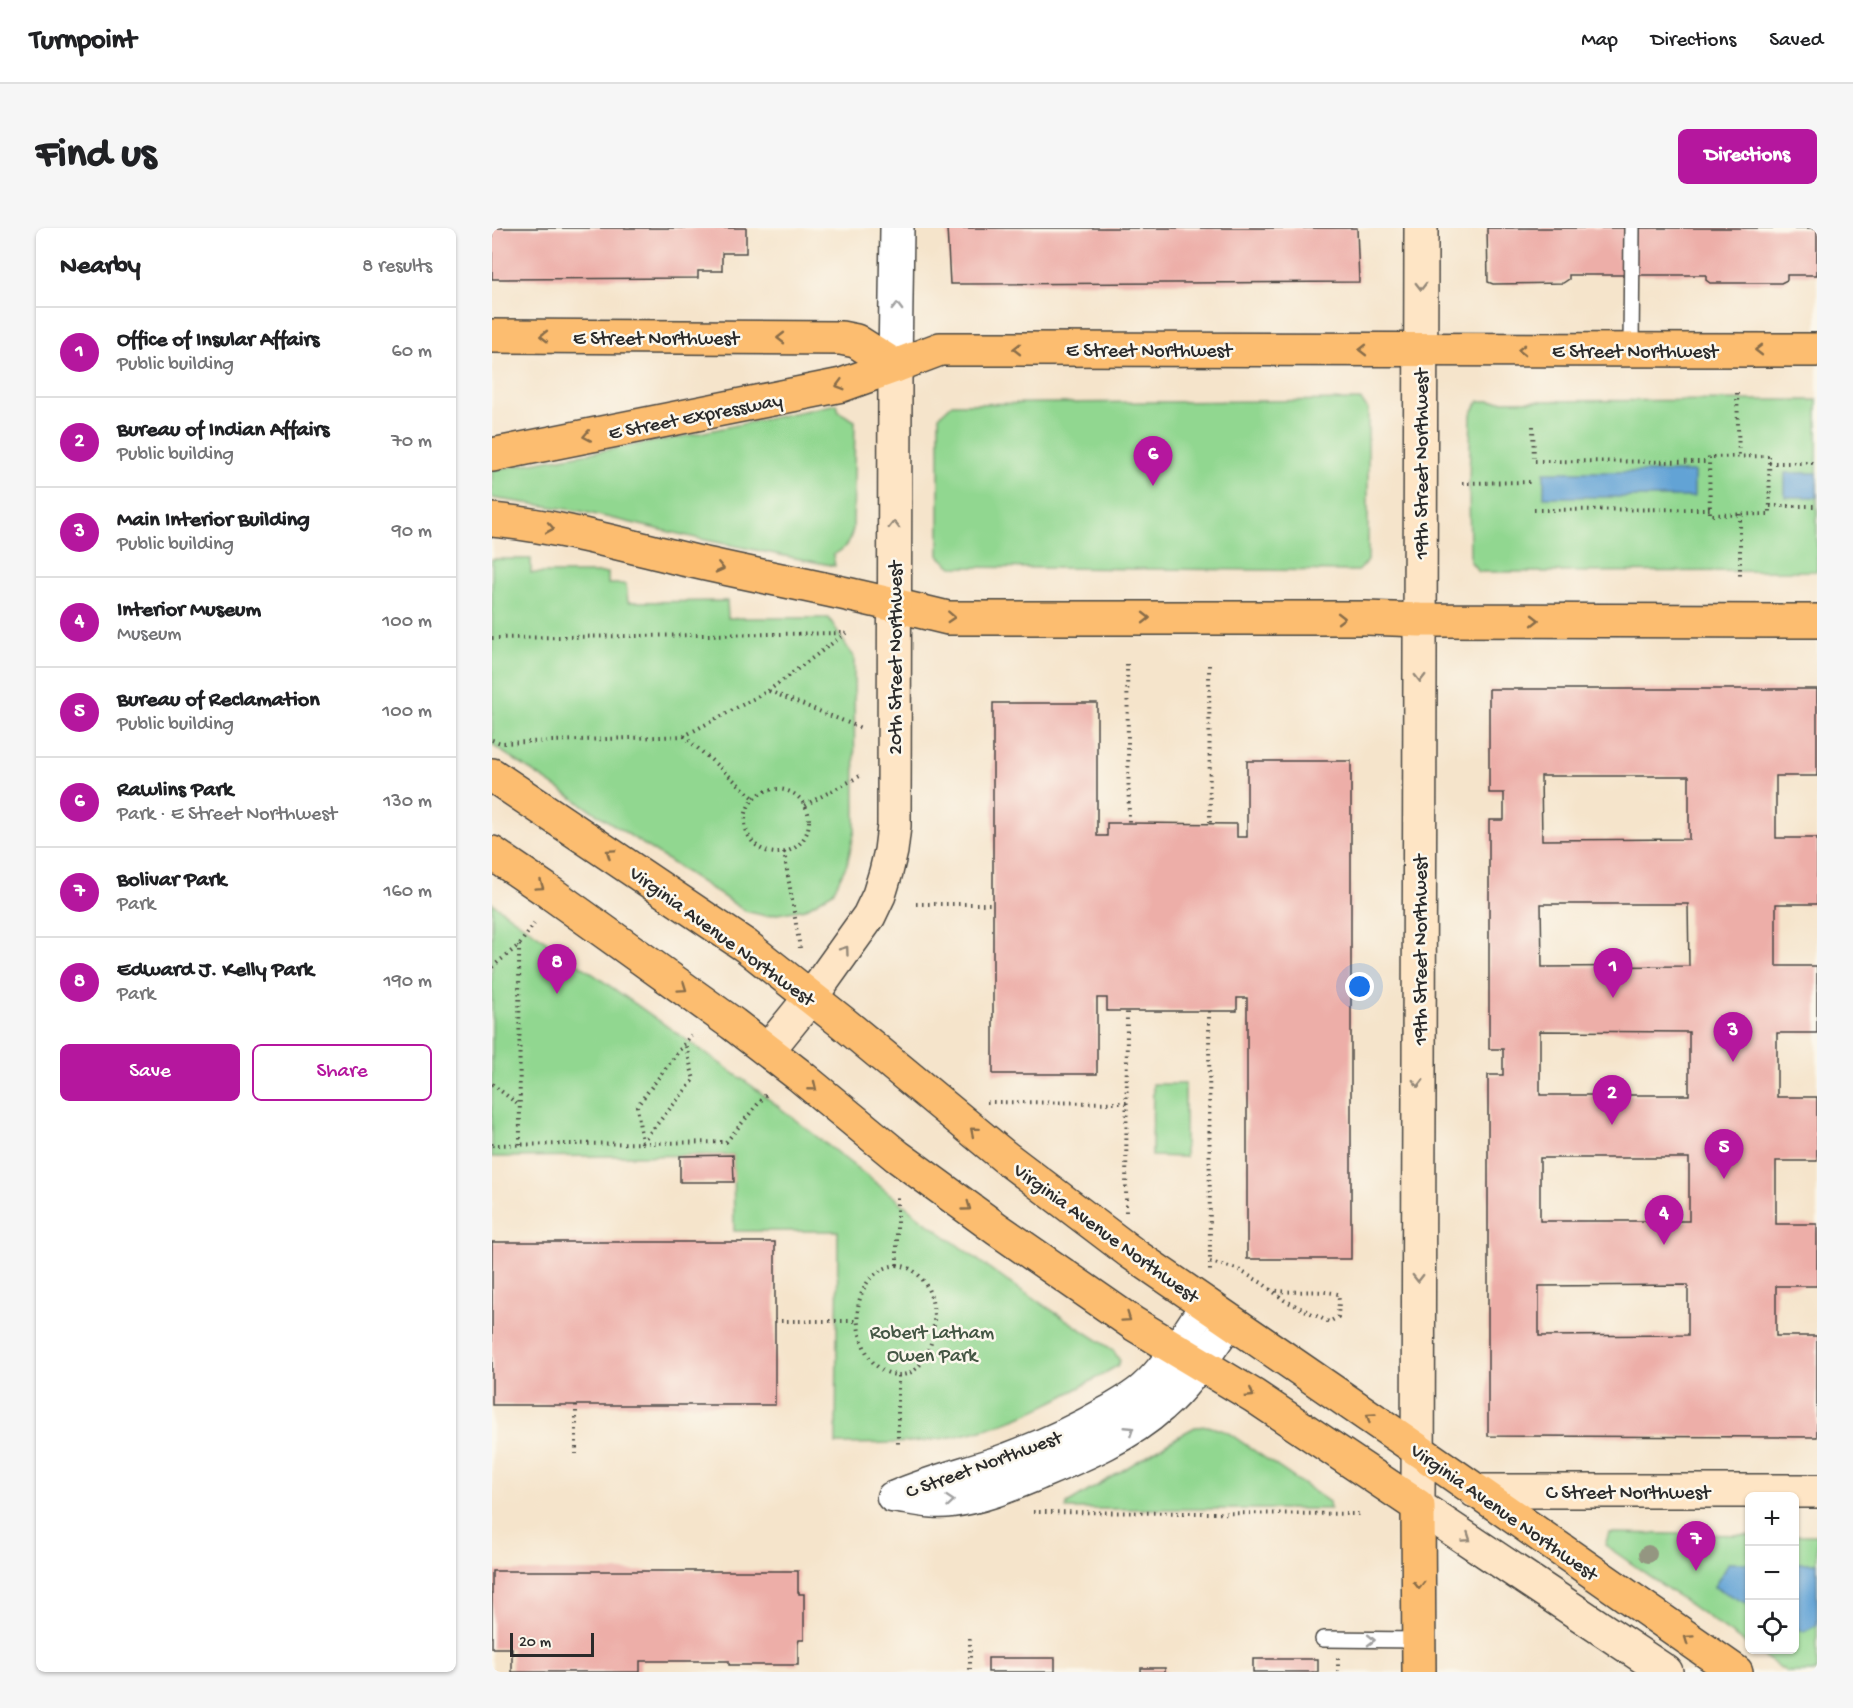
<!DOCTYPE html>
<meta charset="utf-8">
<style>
body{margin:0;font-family:"Gochi Hand",sans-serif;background:#f6f6f6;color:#202124}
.controls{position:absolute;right:18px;bottom:18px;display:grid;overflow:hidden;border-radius:9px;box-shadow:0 2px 4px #0004}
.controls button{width:54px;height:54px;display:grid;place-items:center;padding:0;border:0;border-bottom:2px solid #e0e0e0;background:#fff;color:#202124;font:30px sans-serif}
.scale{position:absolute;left:18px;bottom:15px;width:84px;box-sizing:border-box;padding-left:6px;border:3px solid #2b2b2b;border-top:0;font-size:16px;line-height:21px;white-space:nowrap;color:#2b2b2b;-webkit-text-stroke:4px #fbf7ec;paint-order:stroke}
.you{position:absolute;left:868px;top:759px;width:21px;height:21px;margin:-15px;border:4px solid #fff;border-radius:50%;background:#1a73e8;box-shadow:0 0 0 9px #1a73e833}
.badge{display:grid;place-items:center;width:39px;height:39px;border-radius:50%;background:#b5179e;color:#fff;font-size:20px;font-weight:700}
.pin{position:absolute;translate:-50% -50px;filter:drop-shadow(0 2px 3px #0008)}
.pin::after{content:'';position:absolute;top:32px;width:21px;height:18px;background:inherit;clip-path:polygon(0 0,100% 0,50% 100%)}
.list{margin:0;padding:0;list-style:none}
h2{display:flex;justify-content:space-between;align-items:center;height:78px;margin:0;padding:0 24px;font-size:26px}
h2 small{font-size:20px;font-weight:400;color:#757577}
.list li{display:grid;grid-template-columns:39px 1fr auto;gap:18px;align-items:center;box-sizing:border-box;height:90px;padding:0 24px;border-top:2px solid #e0e0e0}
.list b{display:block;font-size:22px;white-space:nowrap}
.list p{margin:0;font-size:20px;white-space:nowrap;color:#757577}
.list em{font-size:20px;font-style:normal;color:#757577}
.actions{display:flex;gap:12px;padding:18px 24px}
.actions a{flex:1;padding:14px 0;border:2px solid #b5179e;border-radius:9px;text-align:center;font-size:21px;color:#b5179e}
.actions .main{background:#b5179e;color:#fff}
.icon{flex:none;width:33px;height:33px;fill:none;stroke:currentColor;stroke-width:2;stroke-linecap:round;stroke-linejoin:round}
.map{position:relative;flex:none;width:1325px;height:1444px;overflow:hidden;border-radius:9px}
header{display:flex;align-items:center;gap:36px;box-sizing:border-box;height:84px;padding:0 30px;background:#fff;border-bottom:2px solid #e0e0e0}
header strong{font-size:28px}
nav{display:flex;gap:33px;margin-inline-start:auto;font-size:21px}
.intro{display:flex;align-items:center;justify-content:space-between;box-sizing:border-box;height:144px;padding:0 36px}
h1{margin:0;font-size:42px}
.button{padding:15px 27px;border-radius:9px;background:#b5179e;color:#fff;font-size:21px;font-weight:700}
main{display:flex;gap:36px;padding:0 36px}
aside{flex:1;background:#fff;border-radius:9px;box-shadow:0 2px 4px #0004}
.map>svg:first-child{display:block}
.green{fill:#91d790;stroke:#5e815e;stroke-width:1.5}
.water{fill:#62a3d5;stroke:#466780;stroke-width:1.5}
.building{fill:#edaea8;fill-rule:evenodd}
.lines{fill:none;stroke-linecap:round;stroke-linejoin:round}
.service-casing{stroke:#494743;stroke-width:18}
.minor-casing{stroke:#494743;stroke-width:33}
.tertiary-casing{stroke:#494743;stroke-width:36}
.secondary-casing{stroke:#494743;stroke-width:36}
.primary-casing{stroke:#494743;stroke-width:36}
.motorway-casing{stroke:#494743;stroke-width:36}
.path{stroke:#494743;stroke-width:4;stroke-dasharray:1.5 4.5;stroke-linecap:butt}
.service{stroke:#fff;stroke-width:15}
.minor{stroke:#fff;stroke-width:30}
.tertiary{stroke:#fff;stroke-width:33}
.secondary{stroke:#fee5c5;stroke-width:33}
.primary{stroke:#fcbd6f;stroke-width:33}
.motorway{stroke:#fcbd6f;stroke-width:33}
.tree{fill:#949681}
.oneway{stroke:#948878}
.oneway2{stroke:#a0a0a0}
.oneway3{stroke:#896d4a}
.labels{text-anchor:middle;stroke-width:5;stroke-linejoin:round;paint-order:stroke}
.street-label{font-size:20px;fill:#2b2b2b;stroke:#fbf7ec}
.park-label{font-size:20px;fill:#445644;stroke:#fbf7ec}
</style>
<header>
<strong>Turnpoint</strong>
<nav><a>Map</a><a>Directions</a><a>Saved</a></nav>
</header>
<div class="intro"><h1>Find us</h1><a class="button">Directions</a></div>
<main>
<aside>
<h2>Nearby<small>8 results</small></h2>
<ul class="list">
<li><span class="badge">1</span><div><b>Office of Insular Affairs</b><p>Public building</p></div><em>60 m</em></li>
<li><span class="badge">2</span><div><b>Bureau of Indian Affairs</b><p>Public building</p></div><em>70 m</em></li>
<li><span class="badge">3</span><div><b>Main Interior Building</b><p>Public building</p></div><em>90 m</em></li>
<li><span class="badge">4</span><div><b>Interior Museum</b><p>Museum</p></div><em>100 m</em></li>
<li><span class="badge">5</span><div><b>Bureau of Reclamation</b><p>Public building</p></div><em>100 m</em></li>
<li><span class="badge">6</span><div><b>Rawlins Park</b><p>Park · E Street Northwest</p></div><em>130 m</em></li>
<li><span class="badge">7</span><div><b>Bolivar Park</b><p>Park</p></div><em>160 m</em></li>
<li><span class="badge">8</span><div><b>Edward J. Kelly Park</b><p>Park</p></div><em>190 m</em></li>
</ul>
<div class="actions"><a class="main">Save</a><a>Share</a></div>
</aside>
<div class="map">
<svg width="1325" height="1444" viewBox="0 0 1325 1444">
<rect width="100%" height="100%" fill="#fbf7ec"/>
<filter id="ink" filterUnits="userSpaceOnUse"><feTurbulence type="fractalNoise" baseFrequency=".0167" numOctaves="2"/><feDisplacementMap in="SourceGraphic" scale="12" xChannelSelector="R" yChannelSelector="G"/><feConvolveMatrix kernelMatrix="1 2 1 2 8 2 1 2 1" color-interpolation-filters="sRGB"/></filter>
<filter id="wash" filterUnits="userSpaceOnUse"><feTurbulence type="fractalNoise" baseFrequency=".008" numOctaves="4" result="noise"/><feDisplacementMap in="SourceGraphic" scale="24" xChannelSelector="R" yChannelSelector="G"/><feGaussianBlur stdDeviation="1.35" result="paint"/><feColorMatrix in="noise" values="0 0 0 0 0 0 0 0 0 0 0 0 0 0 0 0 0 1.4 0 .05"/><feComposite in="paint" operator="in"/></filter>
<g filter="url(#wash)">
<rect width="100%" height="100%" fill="#f5e4cb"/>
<g class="green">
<polygon points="869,172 876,182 876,333 866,343 460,339 447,328 447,188 460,176"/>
<polygon points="1325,172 1325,343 987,344 978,333 977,255 979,186 987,173"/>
<path d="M345 176 347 184 363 193 361 301C358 314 353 321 341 327L343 338 204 310 88 283 0 270V242L189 209Z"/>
<polygon points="0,331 39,331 39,345 116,345 116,356 134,356 136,374 235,373 236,390 337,390 362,430 363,602 355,636 341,664 313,681 274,688 253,683 0,517"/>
<path d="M0 675 260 858 430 991 516 1054 621 1122 628 1133 625 1138C579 1165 530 1193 478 1205 434 1216 389 1215 344 1216L346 1003H242L241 927 0 929Z"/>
<polygon points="661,856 693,856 693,929 660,928"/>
<polygon points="716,1198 735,1204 837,1274 838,1281 574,1281 575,1276 692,1205 703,1199"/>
<polygon points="1117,1305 1257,1307 1257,1418 1113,1317"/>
<polygon points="1303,1307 1325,1307 1325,1444 1295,1444 1262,1422 1302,1422"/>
</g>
<g class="water">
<rect x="1052" y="244" width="150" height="25"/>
<rect x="1293" y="245" width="32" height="24"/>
<polygon points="1236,1335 1257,1335 1257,1377 1222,1359"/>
<polygon points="1303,1335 1325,1335 1325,1397 1312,1404 1303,1399"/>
</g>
<g id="blocks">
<g class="building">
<polygon points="0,0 254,0 254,25 230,25 230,43 206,43 206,50 0,51"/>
<polygon points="455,0 865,0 867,54 458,56"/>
<polygon points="995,0 1325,0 1325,47 1295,47 1295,52 1289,55 1218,55 1214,52 1214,47 1077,47 1077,51 1071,55 1001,56 996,54"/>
<path d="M997 461H1325V548H1284V610H1325V676H1284V738H1325V805H1285V869H1325V933H1284V996H1325V1058H1284V1108H1325V1209L996 1208V847H1011V821H997V592H1012V565H997ZM1049 548H1197V611L1050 612ZM1049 676H1196L1197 738 1050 739ZM1048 803 1197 804V867H1048ZM1048 930H1197V993H1048ZM1196 1057V1107L1047 1108V1058Z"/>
<polygon points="501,475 605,475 605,608 615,608 615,595 637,595 745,596 745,609 755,609 755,533 859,533 859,1031 755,1031 755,770 745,770 745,783 615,783 615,770 605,770 605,846 501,846"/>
<polygon points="241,927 242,954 188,954 188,928"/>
<rect x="0" y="1014" width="283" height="163"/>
<polygon points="0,1343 306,1343 306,1364 307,1364 307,1366 312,1366 312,1412 307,1412 306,1416 306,1437 237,1437 237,1433 148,1433 148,1444 20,1444 20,1420 0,1420"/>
<rect x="496" y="1430" width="67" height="14"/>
<rect x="761" y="1431" width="65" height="13"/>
<rect x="649" y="1440" width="24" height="4"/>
</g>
</g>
</g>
<g filter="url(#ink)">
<use href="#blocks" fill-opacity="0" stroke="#494743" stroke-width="1.5"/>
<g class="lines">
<defs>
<g id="service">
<polyline points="1139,122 1140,0"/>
<polyline points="831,1411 927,1412"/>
</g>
<g id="minor">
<path d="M403 1268C440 1252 479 1243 516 1230 550 1217 585 1201 616 1183 628 1176 641 1169 651 1160 677 1137 694 1104 714 1076"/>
<path d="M400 1269C418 1271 442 1277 459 1274 489 1271 519 1258 546 1247 589 1229 636 1210 670 1179 698 1155 717 1123 738 1094"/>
</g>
<polyline id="tertiary" points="403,138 405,0"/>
<g id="secondary">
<polyline points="929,0 926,1278 1174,1444"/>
<polyline points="276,822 319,769 377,688 387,667 394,644 399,623 402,598 403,138"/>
<polyline points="983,1263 1325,1263"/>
</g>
<g id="primary">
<polyline points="0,108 349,110 364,113 403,138 448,121 1325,122"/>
<polyline points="402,377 456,390 874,390 928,392 1325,393"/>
<polyline points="0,547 254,718 350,794 513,929 641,1026 926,1222 1244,1444"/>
<polyline points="0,625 53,661 241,796 307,847 405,928 505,1001 642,1096 762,1168 926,1278 927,1444"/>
</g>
<g id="motorway">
<polyline points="0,227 350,157 403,138"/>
<path d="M0 292C67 298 131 317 196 332 265 348 334 360 402 377"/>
</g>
</defs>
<use href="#service" class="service-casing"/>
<use href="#minor" class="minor-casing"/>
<use href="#tertiary" class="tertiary-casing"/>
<use href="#secondary" class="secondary-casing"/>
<use href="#primary" class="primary-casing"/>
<use href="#motorway" class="motorway-casing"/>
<g class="path">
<polyline points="1245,165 1247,229"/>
<polyline points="1041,198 1042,233 1217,234"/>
<polygon points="1277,228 1278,286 1218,287 1217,229"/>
<polyline points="1277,235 1325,235"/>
<polyline points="970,255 1042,254"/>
<polyline points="1278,278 1325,278"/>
<polyline points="1042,282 1218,281"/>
<polyline points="1248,286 1248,349"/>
<polyline points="0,410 353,405"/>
<polyline points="635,436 637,595"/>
<polyline points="717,437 718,596"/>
<polyline points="277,463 369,500"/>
<polyline points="192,508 262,570"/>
<polyline points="0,512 9,515 192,508 276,463 354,405"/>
<circle cx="285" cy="593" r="32"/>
<polyline points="313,577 368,548"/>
<polyline points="292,624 308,720"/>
<polyline points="424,676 501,676"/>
<polyline points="27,717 28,917"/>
<polyline points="0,739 27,717 42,696"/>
<polyline points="717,783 718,1043"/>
<polyline points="0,856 28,878"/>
<polyline points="495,874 635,875"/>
<polyline points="150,914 202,852 193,814"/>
<polyline points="150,915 145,878 199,807"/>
<polyline points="0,917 234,914 276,864"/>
<polyline points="634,984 635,783"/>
<path d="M718 1034 745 1041 770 1055 792 1072 837 1094 846 1089 847 1073 846 1066C825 1061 802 1066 780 1062"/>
<path d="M405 1037C463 1043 448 1168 394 1144 378 1137 371 1119 367 1103 361 1074 373 1041 405 1037Z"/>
<polyline points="405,1037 405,966"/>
<polyline points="283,1093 366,1093"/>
<polyline points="406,1148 406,1220"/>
<polyline points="84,1177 84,1226"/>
<polyline points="541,1284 870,1286"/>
<polyline points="478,1410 478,1444"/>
<polyline points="846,1444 846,1430"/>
</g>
<use href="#service" class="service"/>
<use href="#minor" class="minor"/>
<use href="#tertiary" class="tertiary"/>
<use href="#secondary" class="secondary"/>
<use href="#primary" class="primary"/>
<use href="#motorway" class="motorway"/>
</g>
<circle class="tree" cx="1156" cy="1326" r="9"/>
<defs><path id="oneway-chevron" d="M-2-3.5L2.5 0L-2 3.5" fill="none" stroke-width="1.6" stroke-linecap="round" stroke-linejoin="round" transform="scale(1.5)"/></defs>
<g class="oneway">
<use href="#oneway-chevron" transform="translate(929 58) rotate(90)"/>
<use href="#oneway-chevron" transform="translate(402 297) rotate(-89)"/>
<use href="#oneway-chevron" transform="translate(928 450) rotate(90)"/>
<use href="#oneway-chevron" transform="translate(353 722) rotate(-54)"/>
<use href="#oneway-chevron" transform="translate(926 855) rotate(90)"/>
<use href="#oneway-chevron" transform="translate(926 1050) rotate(90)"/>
<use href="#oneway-chevron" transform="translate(975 1310) rotate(34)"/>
</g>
<g class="oneway2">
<use href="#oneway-chevron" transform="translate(405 79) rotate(-89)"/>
<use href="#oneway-chevron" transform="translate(638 1202) rotate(-33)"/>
<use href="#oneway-chevron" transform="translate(458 1273) rotate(-5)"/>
<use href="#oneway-chevron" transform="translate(879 1412) rotate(1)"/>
</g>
<g class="oneway3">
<use href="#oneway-chevron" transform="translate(52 108) rotate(-180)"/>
<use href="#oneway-chevron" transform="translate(289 110) rotate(-180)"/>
<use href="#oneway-chevron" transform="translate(525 121) rotate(-180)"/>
<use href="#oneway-chevron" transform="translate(871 122) rotate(-180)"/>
<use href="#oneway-chevron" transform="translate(1030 122) rotate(180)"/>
<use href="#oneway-chevron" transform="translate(1267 122) rotate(-180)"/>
<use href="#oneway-chevron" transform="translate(348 157) rotate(164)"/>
<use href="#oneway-chevron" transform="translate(95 208) rotate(169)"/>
<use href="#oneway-chevron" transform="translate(58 300) rotate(10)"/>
<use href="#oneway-chevron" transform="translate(228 340) rotate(13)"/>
<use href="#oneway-chevron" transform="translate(459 389) rotate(3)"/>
<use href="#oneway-chevron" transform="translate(654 390)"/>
<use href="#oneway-chevron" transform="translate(849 390)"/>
<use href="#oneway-chevron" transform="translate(1043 392)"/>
<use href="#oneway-chevron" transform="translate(118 625) rotate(-146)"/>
<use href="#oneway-chevron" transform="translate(48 658) rotate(34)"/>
<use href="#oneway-chevron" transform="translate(191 760) rotate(35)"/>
<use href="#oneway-chevron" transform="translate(321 859) rotate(39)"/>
<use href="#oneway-chevron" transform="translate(482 903) rotate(-140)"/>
<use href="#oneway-chevron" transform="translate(475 979) rotate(36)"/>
<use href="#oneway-chevron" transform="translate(635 1090) rotate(35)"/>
<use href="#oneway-chevron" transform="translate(758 1166) rotate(32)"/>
<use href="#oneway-chevron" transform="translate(878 1189) rotate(-145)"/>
<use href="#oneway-chevron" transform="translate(927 1357) rotate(90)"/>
<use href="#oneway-chevron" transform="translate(1196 1411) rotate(-145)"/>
</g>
</g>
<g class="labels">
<g class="street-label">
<text x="164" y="116">E Street Northwest</text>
<text x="657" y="128">E Street Northwest</text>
<text x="1143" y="129">E Street Northwest</text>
<text transform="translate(203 187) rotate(-11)" y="7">E Street Expressway</text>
<text transform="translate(928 236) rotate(-90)" y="7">19th Street Northwest</text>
<text transform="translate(402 430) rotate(-90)" y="7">20th Street Northwest</text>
<text transform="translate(231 707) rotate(36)" y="7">Virginia Avenue Northwest</text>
<text transform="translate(927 722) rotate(-90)" y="7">19th Street Northwest</text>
<text transform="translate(615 1004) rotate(36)" y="7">Virginia Avenue Northwest</text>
<text transform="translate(491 1235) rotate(-20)" y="7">C Street Northwest</text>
<text x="1136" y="1270">C Street Northwest</text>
<text transform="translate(1013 1283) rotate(35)" y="7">Virginia Avenue Northwest</text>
</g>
<g class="park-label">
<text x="440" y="1110">Robert Latham<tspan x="440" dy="23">Owen Park</tspan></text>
</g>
</g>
</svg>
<div class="controls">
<button>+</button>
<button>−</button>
<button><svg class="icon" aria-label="locate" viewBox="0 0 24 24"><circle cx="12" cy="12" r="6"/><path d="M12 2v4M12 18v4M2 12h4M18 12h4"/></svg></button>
</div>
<div class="scale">20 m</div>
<div class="you"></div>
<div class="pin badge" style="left:1121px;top:770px">1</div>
<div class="pin badge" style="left:1120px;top:897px">2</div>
<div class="pin badge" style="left:1241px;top:834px">3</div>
<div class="pin badge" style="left:1172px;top:1017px">4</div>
<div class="pin badge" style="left:1232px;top:951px">5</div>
<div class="pin badge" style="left:661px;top:258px">6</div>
<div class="pin badge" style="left:1204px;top:1343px">7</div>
<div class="pin badge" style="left:65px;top:766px">8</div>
</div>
</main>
